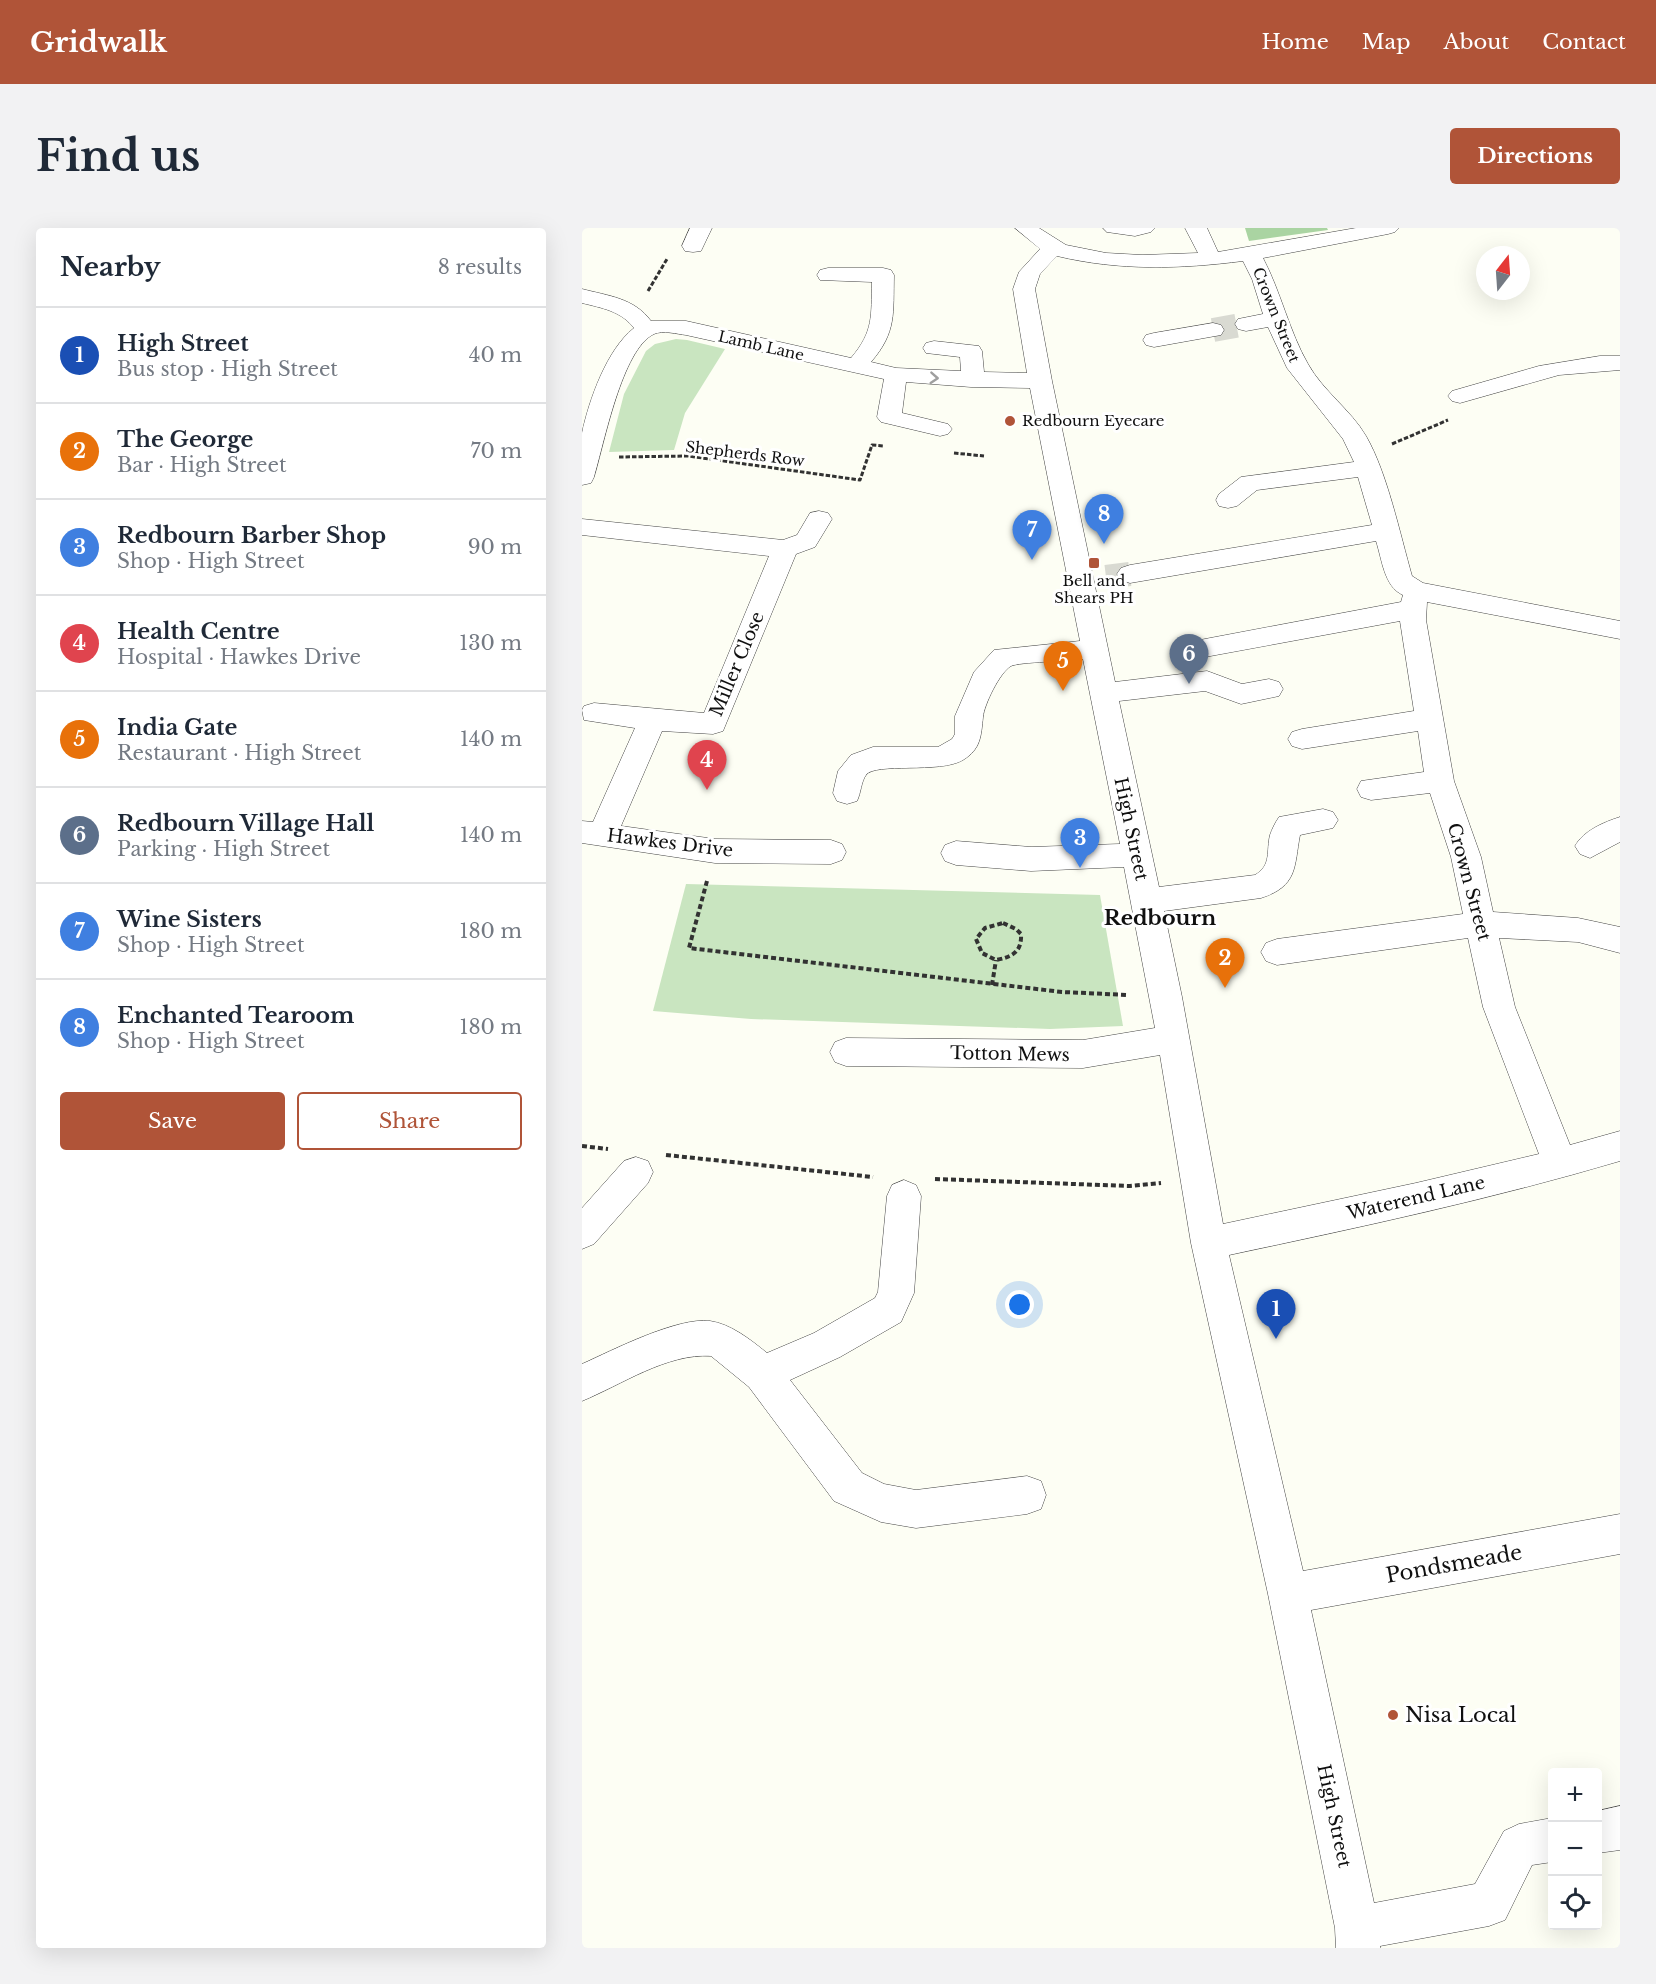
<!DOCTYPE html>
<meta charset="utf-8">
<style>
body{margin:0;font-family:"Libre Baskerville",serif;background:#f2f2f3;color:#1f2937}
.controls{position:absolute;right:18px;bottom:18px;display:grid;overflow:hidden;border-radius:6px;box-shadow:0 6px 24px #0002}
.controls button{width:54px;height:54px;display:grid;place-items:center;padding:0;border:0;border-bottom:2px solid #e0e1e3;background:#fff;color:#1f2937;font:30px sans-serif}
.compass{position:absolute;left:894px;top:18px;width:54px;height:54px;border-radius:50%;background:#fff;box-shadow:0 6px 24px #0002;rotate:17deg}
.you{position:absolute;left:438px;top:1077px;width:21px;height:21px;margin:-15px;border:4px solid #fff;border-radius:50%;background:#1a73e8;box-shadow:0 0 0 9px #1a73e833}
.badge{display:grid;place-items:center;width:39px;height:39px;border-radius:50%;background:#b05438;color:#fff;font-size:20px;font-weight:700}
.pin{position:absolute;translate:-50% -50px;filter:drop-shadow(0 2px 3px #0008)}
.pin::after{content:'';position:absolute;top:32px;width:21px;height:18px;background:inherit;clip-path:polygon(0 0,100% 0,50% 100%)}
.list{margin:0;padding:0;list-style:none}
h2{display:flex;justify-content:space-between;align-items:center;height:78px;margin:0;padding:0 24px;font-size:26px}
h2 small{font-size:20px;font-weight:400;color:#747a83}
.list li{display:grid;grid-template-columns:39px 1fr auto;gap:18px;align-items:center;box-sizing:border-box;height:96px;padding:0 24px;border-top:2px solid #e0e1e3}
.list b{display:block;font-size:22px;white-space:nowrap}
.list p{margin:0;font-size:20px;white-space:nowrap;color:#747a83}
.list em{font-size:20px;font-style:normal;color:#747a83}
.actions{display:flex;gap:12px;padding:18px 24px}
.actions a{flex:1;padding:14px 0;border:2px solid #b05438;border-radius:6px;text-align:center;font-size:21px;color:#b05438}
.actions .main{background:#b05438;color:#fff}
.icon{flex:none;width:33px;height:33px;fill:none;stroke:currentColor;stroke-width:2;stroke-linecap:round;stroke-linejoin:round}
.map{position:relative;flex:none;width:1038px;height:1720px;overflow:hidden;border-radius:6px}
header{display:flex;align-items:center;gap:36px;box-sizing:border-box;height:84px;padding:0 30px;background:#b05438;color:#fff}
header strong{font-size:28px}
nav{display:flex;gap:33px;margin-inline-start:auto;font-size:21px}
.intro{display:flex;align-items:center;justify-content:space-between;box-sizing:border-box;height:144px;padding:0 36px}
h1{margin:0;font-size:42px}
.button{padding:15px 27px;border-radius:6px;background:#b05438;color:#fff;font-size:21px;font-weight:700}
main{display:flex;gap:36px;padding:0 36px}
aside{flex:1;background:#fff;border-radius:6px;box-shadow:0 6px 24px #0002}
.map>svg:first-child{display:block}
.green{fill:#c9e5c0}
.forest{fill:#aad4a2}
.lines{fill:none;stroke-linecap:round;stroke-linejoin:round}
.minor-tunnel{stroke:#d9dad2;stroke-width:24;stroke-dasharray:24 12;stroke-linecap:butt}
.minor-casing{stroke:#434343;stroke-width:1}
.path-far1{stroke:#323232;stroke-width:3;stroke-dasharray:4.5 2;stroke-linecap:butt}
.path{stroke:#323232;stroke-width:4;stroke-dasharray:5 3;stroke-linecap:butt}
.minor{fill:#fff;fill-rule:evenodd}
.oneway{stroke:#9f9f9f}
.poi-dot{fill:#b05438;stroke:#fff;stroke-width:2}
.labels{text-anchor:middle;stroke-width:6;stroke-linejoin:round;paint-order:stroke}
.far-street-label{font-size:15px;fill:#101010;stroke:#fff}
.far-poi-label{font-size:15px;fill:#101010;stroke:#fff;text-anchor:start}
.street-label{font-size:18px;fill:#101010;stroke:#fff}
.quarter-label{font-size:21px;font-weight:bold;fill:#101010;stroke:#fff}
.near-street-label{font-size:21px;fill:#101010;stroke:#fff}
.near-poi-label{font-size:21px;fill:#101010;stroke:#fff;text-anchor:start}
</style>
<header>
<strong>Gridwalk</strong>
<nav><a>Home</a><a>Map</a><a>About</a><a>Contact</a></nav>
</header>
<div class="intro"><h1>Find us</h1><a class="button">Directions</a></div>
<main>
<aside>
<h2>Nearby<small>8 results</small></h2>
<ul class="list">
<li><span class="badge" style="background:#1a4fb4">1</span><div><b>High Street</b><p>Bus stop · High Street</p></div><em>40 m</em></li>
<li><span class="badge" style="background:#e8710a">2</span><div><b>The George</b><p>Bar · High Street</p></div><em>70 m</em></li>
<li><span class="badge" style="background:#3f7fe0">3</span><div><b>Redbourn Barber Shop</b><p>Shop · High Street</p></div><em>90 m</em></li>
<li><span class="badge" style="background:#e0444e">4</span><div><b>Health Centre</b><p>Hospital · Hawkes Drive</p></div><em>130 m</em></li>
<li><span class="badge" style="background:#e8710a">5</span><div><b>India Gate</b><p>Restaurant · High Street</p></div><em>140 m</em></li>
<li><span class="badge" style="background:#5c6f8a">6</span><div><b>Redbourn Village Hall</b><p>Parking · High Street</p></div><em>140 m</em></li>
<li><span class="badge" style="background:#3f7fe0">7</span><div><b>Wine Sisters</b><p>Shop · High Street</p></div><em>180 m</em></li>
<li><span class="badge" style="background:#3f7fe0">8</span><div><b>Enchanted Tearoom</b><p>Shop · High Street</p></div><em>180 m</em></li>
</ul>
<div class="actions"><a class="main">Save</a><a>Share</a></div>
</aside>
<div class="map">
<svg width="1038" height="1720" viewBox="0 0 1038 1720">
<rect width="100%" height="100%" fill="#fdfef4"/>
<g class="green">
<polygon points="94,111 105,112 143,121 103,185 92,222 27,224 42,166 64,123 73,116"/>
<polygon points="104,656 518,667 541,798 468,801 169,791 71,783"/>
</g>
<polygon class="forest" points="663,0 745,0 746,2 667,13"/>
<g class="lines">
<g class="minor-tunnel">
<polyline points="631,102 664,96"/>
<polyline points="524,349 548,346"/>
</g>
<defs>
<g id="minor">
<polygon points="108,0 130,0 119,23 111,24 103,23 100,18"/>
<path d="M433 0H457L484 17 524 25 560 27 616 25 603 0H625L636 24 774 0H817L813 4 806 6 681 30C699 64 707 103 726 136 741 163 769 182 784 208 805 244 818 306 830 348L841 355 1038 393V411L845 374 844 392 872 553 899 629 911 684 996 690 1038 699V725L996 714 917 710 933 779 988 917 1038 903V933C910 971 779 999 647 1027L721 1343 1038 1286V1326L729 1382 792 1675 893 1656 922 1603 937 1596 970 1590V1634L950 1637 923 1692 907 1698 798 1718V1720H754L753 1700 686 1366 609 1015 578 827 501 840 264 838 253 834 248 824 253 814 264 810 501 812 573 800 542 639 449 643 374 637 363 633 359 625 363 617 374 613 449 619 538 616 501 431C489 433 437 434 429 438 418 444 402 477 401 489 399 508 399 521 381 532 358 546 293 534 284 547 279 554 279 565 275 573L265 576 255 573 251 565 256 543 269 527 291 519H356L370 511 373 506V488L392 444 412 422 498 413 448 160 389 159 324 154 320 185 366 196 370 201 366 206 358 208 299 194 295 189 302 151 104 107C95 106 81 102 72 106 40 121 22 216 12 249L9 255 0 257C0 240 0 221 0 205 7 172 25 121 52 100 39 83 20 80 0 75V61C27 68 52 70 69 93H104L269 130C292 103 289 88 290 54L238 52 235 47 238 42 246 40H301L309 42 312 47C311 85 315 104 289 134L314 140 379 143 378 129 344 125 341 120 344 115 352 113 397 118 400 123 402 144 445 145 431 61 437 44 458 21ZM475 28C537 43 599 41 661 33L670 51 681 86 656 91 653 96 656 101 664 103 686 99 705 140 761 211 772 234 659 249 637 266 634 272 637 278 646 280 655 278 675 262 776 249 790 297 548 337 539 340 535 346 539 352 548 355 794 313C800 331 802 359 821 367L819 374 623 411 614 413 610 420 614 427 623 429 818 393 832 483 720 501 710 504 706 511 710 518 720 521 836 503 842 544 779 553 775 561 779 569 789 572 848 565 869 629 881 686 695 711 684 715 679 724 684 733 695 737 886 710 901 779 957 926 834 955 641 996 600 769 582 683 679 670C716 658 712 639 718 607L751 600 756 592 751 584 741 581 697 589C693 595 690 601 688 607 684 623 690 637 673 647L577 659 537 473 623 463 659 476 697 468 701 461 697 454 687 451 660 456 625 443 533 454 470 153 453 61 458 46Z"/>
<polygon points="521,0 573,0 569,4 553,8 525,4"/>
<polygon points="631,95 639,97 642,102 639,107 572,119 564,117 561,112 564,107 572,105"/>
<polygon points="1018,128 1038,128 1038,142 977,147 878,175 870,173 866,168 870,163 957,138"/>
<polygon points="237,283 246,285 250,291 233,319 214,326 141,503 131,506 80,503 39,598 133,611 249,612 260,616 264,624 260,632 249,636 133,635 0,615 0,593 11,594 53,500 2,492 0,482 2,478 12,475 122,485 187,328 0,307 0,291 201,312 215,307 228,285"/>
<path d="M1038 589V614L1008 630 998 626 993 618C1001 603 1022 594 1038 589Z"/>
<polygon points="54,929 66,933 71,944 66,955 12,1016 0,1021 0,980 42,933"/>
<path d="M322 952 334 957 339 968 332 1065 319 1094 258 1129 208 1152 280 1245 302 1256 334 1262 445 1248 459 1253 464 1267 459 1281 445 1286 334 1300 299 1294 252 1273 167 1159 129 1128C85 1125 39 1157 0 1173V1136C31 1122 95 1089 128 1093 149 1096 169 1112 185 1125L232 1105 293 1070 296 1064 305 968 310 957Z"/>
<polygon points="1038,1578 1038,1622 1016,1625 1016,1583"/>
</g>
</defs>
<use href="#minor" class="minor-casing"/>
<g class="path-far1">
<polyline points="66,63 85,31"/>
<polyline points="810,216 866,192"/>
<polyline points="372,225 402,228"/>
<polyline points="37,229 106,228 278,252 290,217 302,218"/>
</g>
<g class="path">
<polyline points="125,653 107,720 480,764 546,767"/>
<path d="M421 695 434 701 439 706C440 724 430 729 414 732L400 725 394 711 403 700Z"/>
<polyline points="410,757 414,732"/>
<polyline points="0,918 26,921"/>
<polyline points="84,927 291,949"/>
<polyline points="353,951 548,958 579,955"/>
</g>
<use href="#minor" class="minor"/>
</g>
<defs><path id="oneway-chevron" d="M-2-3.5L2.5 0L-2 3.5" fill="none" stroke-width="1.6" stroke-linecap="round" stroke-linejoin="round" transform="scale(1.5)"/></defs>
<use class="oneway" href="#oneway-chevron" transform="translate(352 150) rotate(4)"/>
<g class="poi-dot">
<circle cx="428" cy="193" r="6"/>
<rect x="506" y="329" width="12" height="12" rx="3"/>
<circle cx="811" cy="1487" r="6"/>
</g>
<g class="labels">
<g class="far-street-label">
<text transform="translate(694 87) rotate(68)" y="5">Crown Street</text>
<text transform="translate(179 118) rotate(13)" y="5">Lamb Lane</text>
<text transform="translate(163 226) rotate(7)" y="5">Shepherds Row</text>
</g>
<g class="far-poi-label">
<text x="440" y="198">Redbourn Eyecare</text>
<text x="512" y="358" text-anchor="middle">Bell and<tspan x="512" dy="17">Shears PH</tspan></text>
</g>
<g class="street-label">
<text transform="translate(155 436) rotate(-67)" y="6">Miller Close</text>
<text transform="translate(549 601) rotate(78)" y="6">High Street</text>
<text transform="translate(88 615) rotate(7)" y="6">Hawkes Drive</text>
<text transform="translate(887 654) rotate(75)" y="6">Crown Street</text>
<text transform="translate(428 826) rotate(1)" y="6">Totton Mews</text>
<text transform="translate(834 970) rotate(-13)" y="6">Waterend Lane</text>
<text transform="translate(752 1588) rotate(78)" y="6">High Street</text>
</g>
<g class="quarter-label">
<text x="578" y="697">Redbourn</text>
</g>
<g class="near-street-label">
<text transform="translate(872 1336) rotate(-10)" y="7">Pondsmeade</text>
</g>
<g class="near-poi-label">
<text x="823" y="1494">Nisa Local</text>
</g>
</g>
</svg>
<div class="controls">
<button>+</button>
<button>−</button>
<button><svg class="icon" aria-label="locate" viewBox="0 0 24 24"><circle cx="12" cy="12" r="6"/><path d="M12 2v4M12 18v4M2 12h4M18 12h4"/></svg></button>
</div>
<svg class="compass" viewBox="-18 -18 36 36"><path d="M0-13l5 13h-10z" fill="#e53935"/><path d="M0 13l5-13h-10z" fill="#747a83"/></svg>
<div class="you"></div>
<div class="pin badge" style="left:694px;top:1111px;background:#1a4fb4">1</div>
<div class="pin badge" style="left:643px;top:760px;background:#e8710a">2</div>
<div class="pin badge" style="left:498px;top:640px;background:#3f7fe0">3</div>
<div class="pin badge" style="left:125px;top:562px;background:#e0444e">4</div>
<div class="pin badge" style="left:481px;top:463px;background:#e8710a">5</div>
<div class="pin badge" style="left:607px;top:456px;background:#5c6f8a">6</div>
<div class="pin badge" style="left:450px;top:332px;background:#3f7fe0">7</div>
<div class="pin badge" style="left:522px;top:316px;background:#3f7fe0">8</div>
</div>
</main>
